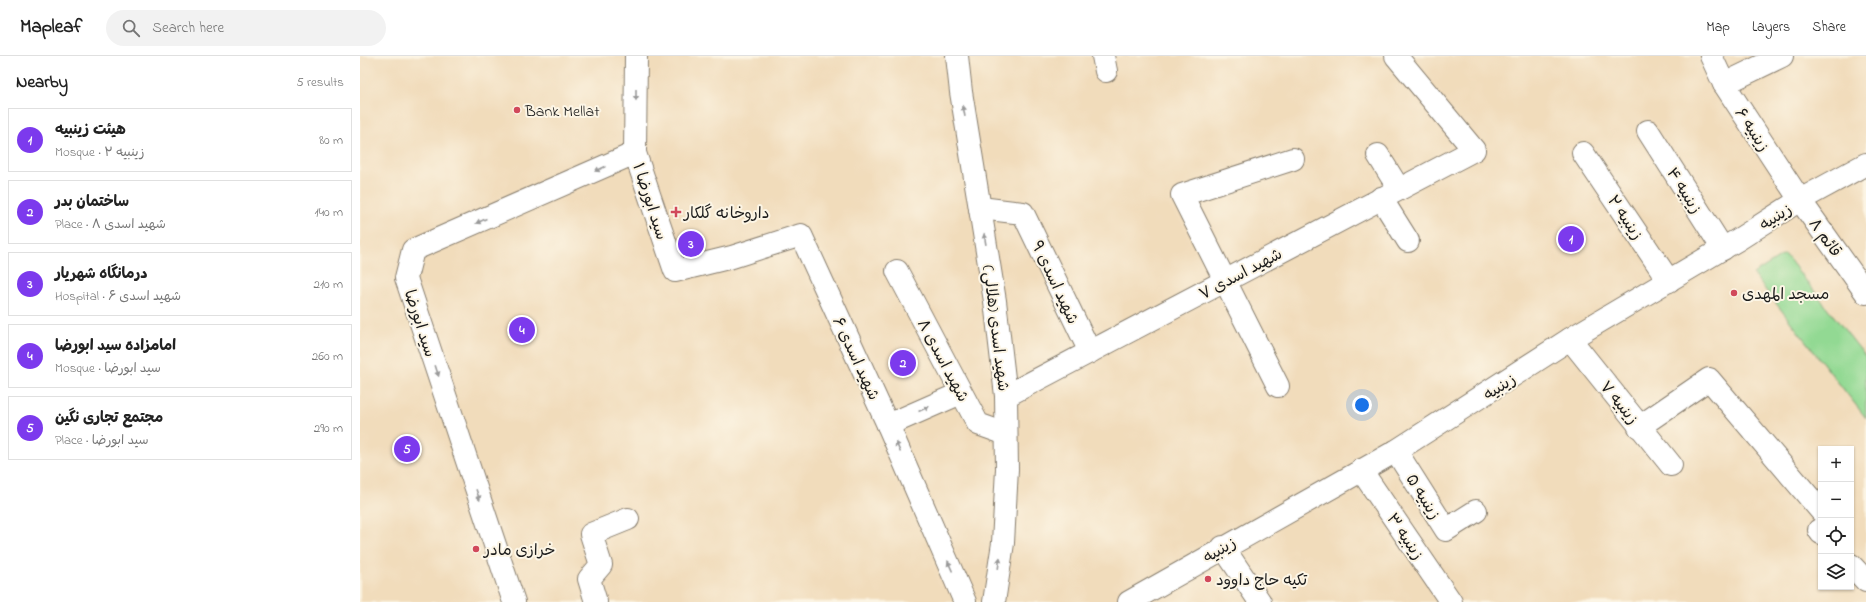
<!DOCTYPE html>
<meta charset="utf-8">
<style>
body{margin:0;font-family:"Indie Flower","Playpen Sans Arabic",sans-serif;background:#f2f2f2;color:#222}
.controls{position:absolute;right:12px;bottom:12px;display:grid;overflow:hidden;border-radius:0px;box-shadow:0 1px 3px #0004}
.controls button{width:36px;height:36px;display:grid;place-items:center;padding:0;border:0;border-bottom:1px solid #e0e0e0;background:#fff;color:#222;font:20px sans-serif}
.you{position:absolute;left:1002px;top:349px;width:14px;height:14px;margin:-10px;border:3px solid #fff;border-radius:50%;background:#1a73e8;box-shadow:0 0 0 6px #1a73e833}
.badge{display:grid;place-items:center;width:26px;height:26px;border-radius:50%;background:#7c3aed;color:#fff;font-size:13px;font-weight:700}
.pin{position:absolute;translate:-50% -50%;border:2px solid #fff;box-shadow:0 1px 4px #0006}
.list{margin:0;padding:0;list-style:none}
h2{display:flex;justify-content:space-between;align-items:center;height:52px;margin:0;padding:0 16px;font-size:17px}
h2 small{font-size:13px;font-weight:400;color:#767676}
.list li{display:grid;grid-template-columns:26px 1fr auto;gap:12px;align-items:center;box-sizing:border-box;height:64px;margin:0 8px 8px;padding:0 8px;border:1px solid #e0e0e0;border-radius:0px}
.list b{display:block;font-size:15px;white-space:nowrap}
.list p{margin:0;font-size:13px;white-space:nowrap;color:#767676}
.list em{font-size:13px;font-style:normal;color:#767676}
.icon{flex:none;width:22px;height:22px;fill:none;stroke:currentColor;stroke-width:2;stroke-linecap:round;stroke-linejoin:round}
.map{position:relative;flex:none;width:1506px;height:546px;overflow:hidden}
header{display:flex;align-items:center;gap:24px;box-sizing:border-box;height:56px;padding:0 20px;background:#fff;border-bottom:1px solid #e0e0e0}
header strong{font-size:19px}
nav{display:flex;gap:22px;margin-inline-start:auto;font-size:14px}
.search{width:280px;height:36px;background:#f2f2f2;display:flex;align-items:center;gap:10px;box-sizing:border-box;padding:0 14px;border-radius:22px;color:#767676;font-size:15px}
main{display:flex}
aside{flex:1;background:#fff}
.map>svg:first-child{display:block}
.green{fill:#92d993;stroke:#577a58}
.lines{fill:none;stroke-linecap:round;stroke-linejoin:round}
.minor-casing{stroke:#867c6c;stroke-width:24}
.minor{stroke:#fff;stroke-width:22}
.oneway{fill:#999}
.poi-dot{fill:#d1495b;stroke:#fcf5e5;stroke-width:1.5}
.labels{text-anchor:middle;stroke-width:4;stroke-linejoin:round;paint-order:stroke}
.poi-label{font-size:16px;fill:#1c1c1c;stroke:#fcf5e5;text-anchor:start}
.street-label{font-size:16px;fill:#1c1c1c;stroke:#fcf5e5}
</style>
<header>
<strong>Mapleaf</strong>
<div class="search"><svg class="icon" aria-label="search" viewBox="0 0 24 24"><circle cx="10" cy="10" r="6"/><path d="M15 15l6 6"/></svg>Search here</div>
<nav><a>Map</a><a>Layers</a><a>Share</a></nav>
</header>
<main>
<aside>
<h2>Nearby<small>5 results</small></h2>
<ul class="list">
<li><span class="badge">1</span><div><b>هیئت زینبیه</b><p>Mosque · زینبیه ۲</p></div><em>80 m</em></li>
<li><span class="badge">2</span><div><b>ساختمان بدر</b><p>Place · شهید اسدی ۸</p></div><em>140 m</em></li>
<li><span class="badge">3</span><div><b>درمانگاه شهریار</b><p>Hospital · شهید اسدی ۶</p></div><em>210 m</em></li>
<li><span class="badge">4</span><div><b>امامزاده سید ابورضا</b><p>Mosque · سید ابورضا</p></div><em>260 m</em></li>
<li><span class="badge">5</span><div><b>مجتمع تجاری نگین</b><p>Place · سید ابورضا</p></div><em>290 m</em></li>
</ul>
</aside>
<div class="map">
<svg width="1506" height="546" viewBox="0 0 1506 546">
<rect width="100%" height="100%" fill="#fcf5e5"/>
<filter id="ink" filterUnits="userSpaceOnUse"><feTurbulence type="fractalNoise" baseFrequency=".025" numOctaves="2"/><feDisplacementMap in="SourceGraphic" scale="8" xChannelSelector="R" yChannelSelector="G"/><feConvolveMatrix kernelMatrix="1 2 1 2 8 2 1 2 1" color-interpolation-filters="sRGB"/></filter>
<filter id="wash" filterUnits="userSpaceOnUse"><feTurbulence type="fractalNoise" baseFrequency=".012" numOctaves="4" result="noise"/><feDisplacementMap in="SourceGraphic" scale="16" xChannelSelector="R" yChannelSelector="G"/><feGaussianBlur stdDeviation="0.9" result="paint"/><feColorMatrix in="noise" values="0 0 0 0 0 0 0 0 0 0 0 0 0 0 0 0 0 1.4 0 .05"/><feComposite in="paint" operator="in"/></filter>
<g filter="url(#wash)">
<rect width="100%" height="100%" fill="#f1dcbb"/>
<polygon class="green" points="1425,198 1506,301 1506,362 1393,218"/>
</g>
<g filter="url(#ink)">
<g class="lines">
<defs>
<g id="minor">
<polyline points="276,0 275,97 315,215 372,201 441,179 528,369 605,546"/>
<polyline points="597,0 601,36 635,245 646,340 647,413 643,487 634,546"/>
<polyline points="743,0 746,15"/>
<polyline points="1351,0 1364,28 1440,144 1506,237"/>
<polyline points="1364,28 1422,0"/>
<polyline points="1288,75 1363,193"/>
<polyline points="1223,97 1309,225"/>
<polyline points="1018,99 1039,133"/>
<polyline points="1021,142 1048,185"/>
<polyline points="620,152 663,157 730,296"/>
<polyline points="537,215 618,368 646,378"/>
<polyline points="1210,283 1311,409"/>
<polyline points="918,330 822,139 933,103"/>
<polyline points="646,340 1114,94 1036,0"/>
<polyline points="528,369 601,337"/>
<polyline points="1279,371 1349,323 1461,455"/>
<polyline points="1036,395 1086,474 1116,455"/>
<polyline points="1001,414 1091,546"/>
<polyline points="1461,473 1459,474 1461,477"/>
<polyline points="863,491 900,546"/>
<polyline points="1491,509 1506,525"/>
<polyline points="154,546 46,222 53,194 275,97"/>
<polyline points="236,546 229,523 241,509 231,478 268,463"/>
<polyline points="769,546 1036,395 1210,283 1379,183 1440,144 1506,108"/>
</g>
</defs>
<use href="#minor" class="minor-casing"/>
<use href="#minor" class="minor"/>
</g>
<defs><path id="oneway-solid" d="M-6-.8H1V-3.2L6.5 0L1 3.2V.8H-6Z"/></defs>
<g class="oneway">
<use href="#oneway-solid" transform="translate(276 39) rotate(90)"/>
<use href="#oneway-solid" transform="translate(604 55) rotate(-99)"/>
<use href="#oneway-solid" transform="translate(240 113) rotate(156)"/>
<use href="#oneway-solid" transform="translate(121 165) rotate(156)"/>
<use href="#oneway-solid" transform="translate(625 183) rotate(-99)"/>
<use href="#oneway-solid" transform="translate(77 315) rotate(72)"/>
<use href="#oneway-solid" transform="translate(564 353) rotate(-24)"/>
<use href="#oneway-solid" transform="translate(538 391) rotate(-114)"/>
<use href="#oneway-solid" transform="translate(118 439) rotate(71)"/>
<use href="#oneway-solid" transform="translate(639 507) rotate(-82)"/>
<use href="#oneway-solid" transform="translate(590 510) rotate(-114)"/>
</g>
</g>
<g class="poi-dot">
<circle cx="157" cy="54" r="4"/>
<path d="M314 150h4v4h4v4h-4v4h-4v-4h-4v-4h4z"/>
<circle cx="1374" cy="237" r="4"/>
<circle cx="116" cy="493" r="4"/>
<circle cx="848" cy="523" r="4"/>
</g>
<g class="labels">
<g class="poi-label">
<text x="165" y="60">Bank Mellat</text>
<text x="324" y="162">داروخانه گلکار</text>
<text x="1382" y="243">مسجد المهدی</text>
<text x="124" y="499">خرازی مادر</text>
<text x="856" y="529">تکیه حاج داوود</text>
</g>
<g class="street-label">
<text transform="translate(1393 73) rotate(57)" y="6">زینبیه ۶</text>
<text transform="translate(1325 134) rotate(58)" y="6">زینبیه ۴</text>
<text transform="translate(291 145) rotate(72)" y="6">سید ابورضا ۱</text>
<text transform="translate(1415 160) rotate(-33)" y="6">زینبیه</text>
<text transform="translate(1266 161) rotate(56)" y="6">زینبیه ۲</text>
<text transform="translate(1466 181) rotate(54)" y="6">قائم ۸</text>
<text transform="translate(880 217) rotate(-28)" y="6">شهید اسدی ۷</text>
<text transform="translate(696 226) rotate(65)" y="6">شهید اسدی ۹</text>
<text transform="translate(61 267) rotate(72)" y="6">سید ابورضا</text>
<text transform="translate(637 272) rotate(83)" y="6">شهید اسدی (هلالی)</text>
<text transform="translate(497 302) rotate(65)" y="6">شهید اسدی ۶</text>
<text transform="translate(584 304) rotate(62)" y="6">شهید اسدی ۸</text>
<text transform="translate(1139 330) rotate(-33)" y="6">زینبیه</text>
<text transform="translate(1260 346) rotate(51)" y="6">زینبیه ۷</text>
<text transform="translate(1064 440) rotate(58)" y="6">زینبیه ۵</text>
<text transform="translate(1046 480) rotate(56)" y="6">زینبیه ۳</text>
<text transform="translate(859 493) rotate(-30)" y="6">زینبیه</text>
</g>
</g>
</svg>
<div class="controls">
<button>+</button>
<button>−</button>
<button><svg class="icon" aria-label="locate" viewBox="0 0 24 24"><circle cx="12" cy="12" r="6"/><path d="M12 2v4M12 18v4M2 12h4M18 12h4"/></svg></button>
<button><svg class="icon" aria-label="layers" viewBox="0 0 24 24"><path d="M12 4l9 5-9 5-9-5zM3 14l9 5 9-5"/></svg></button>
</div>
<div class="you"></div>
<div class="pin badge" style="left:1211px;top:183px">1</div>
<div class="pin badge" style="left:543px;top:307px">2</div>
<div class="pin badge" style="left:331px;top:188px">3</div>
<div class="pin badge" style="left:162px;top:274px">4</div>
<div class="pin badge" style="left:47px;top:393px">5</div>
</div>
</main>
